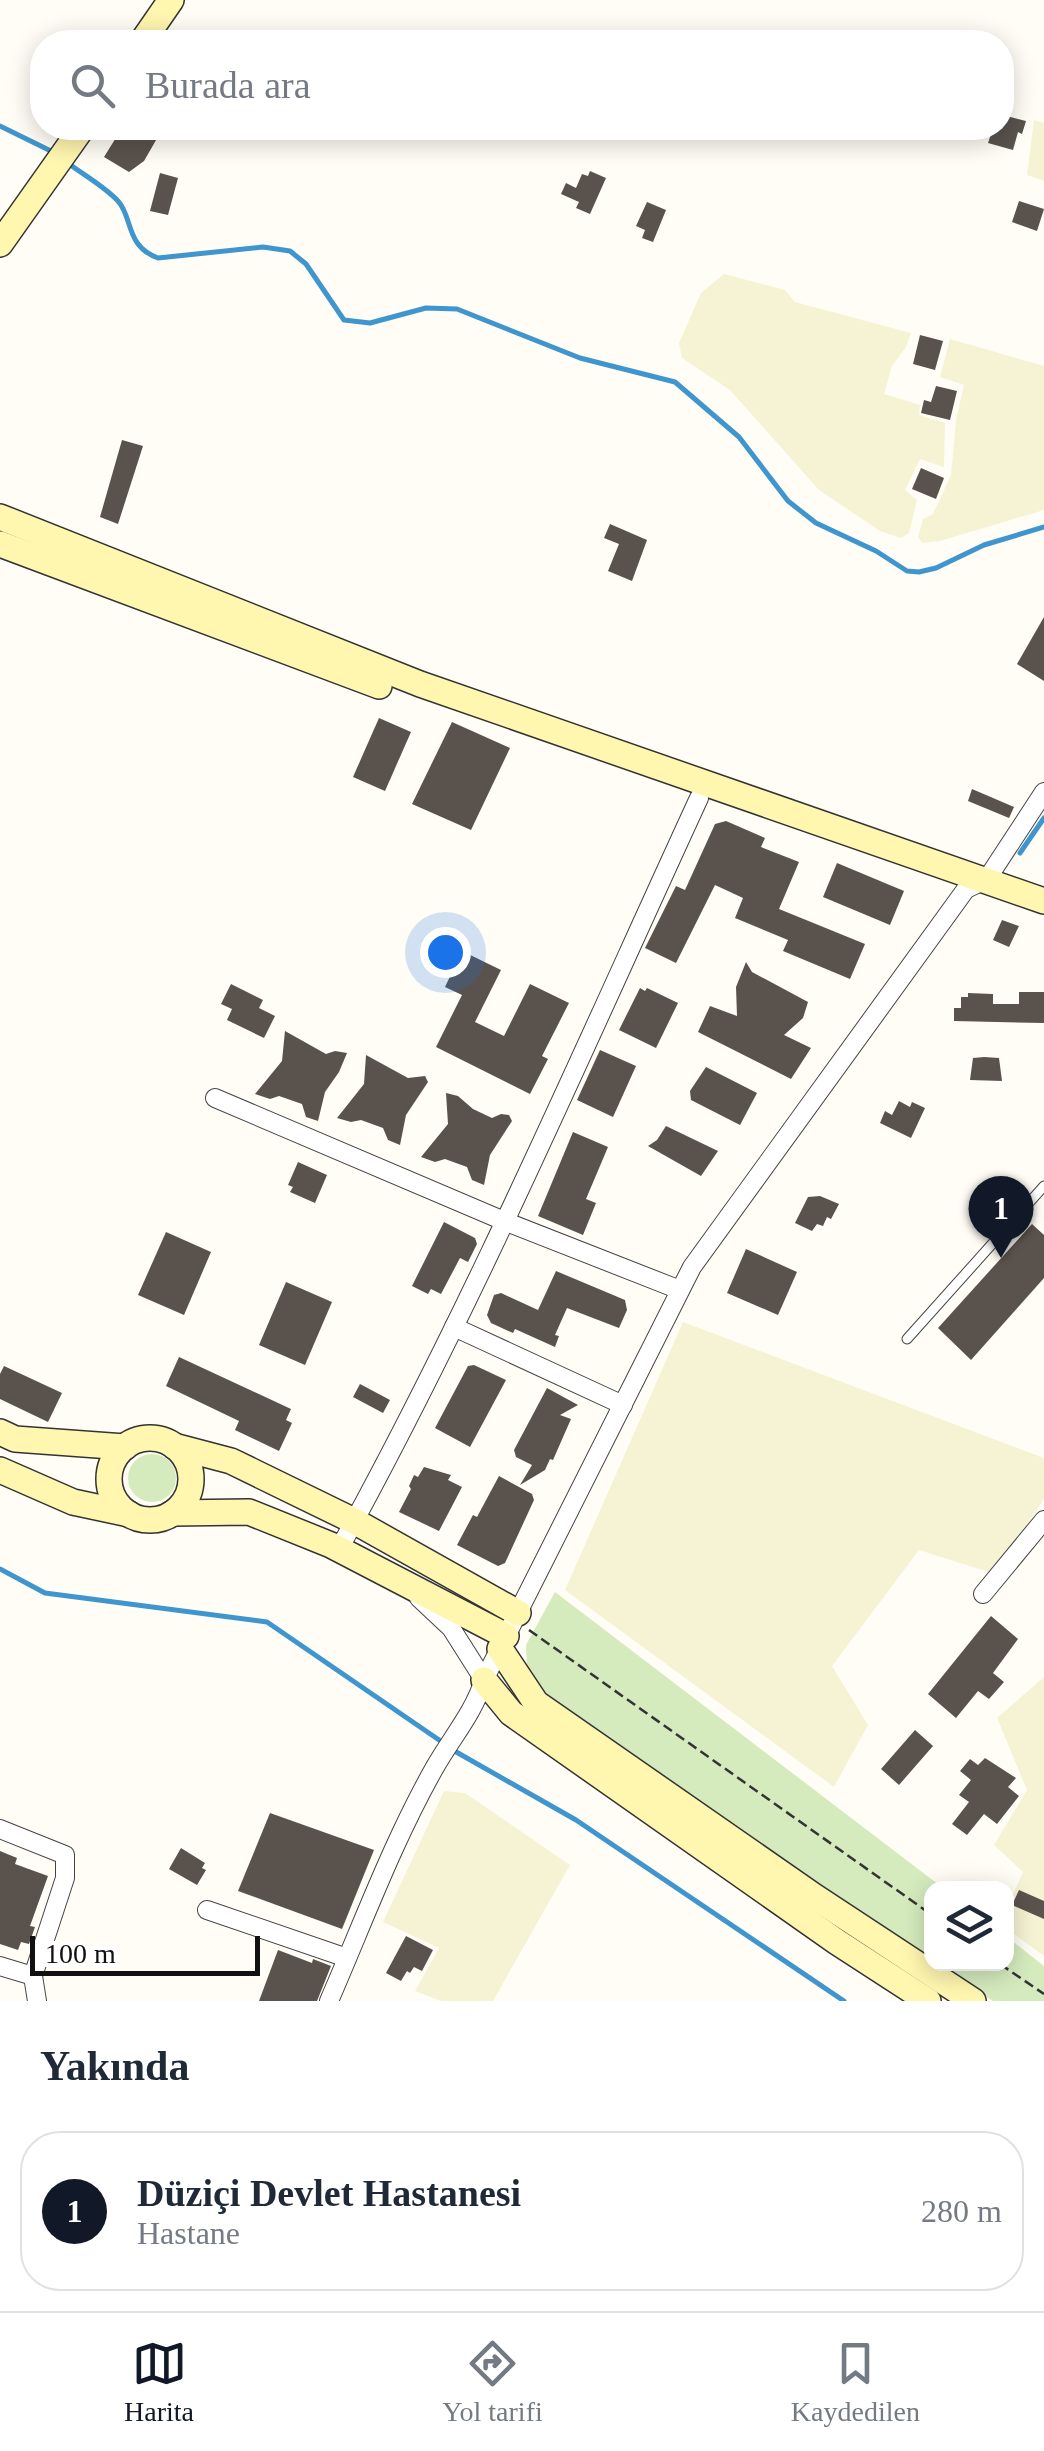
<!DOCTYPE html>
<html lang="tr">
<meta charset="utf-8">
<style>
body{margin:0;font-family:Georgia,serif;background:#f6f6f7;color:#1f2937}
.controls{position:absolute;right:30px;bottom:30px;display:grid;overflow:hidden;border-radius:20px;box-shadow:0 5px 25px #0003}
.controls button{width:90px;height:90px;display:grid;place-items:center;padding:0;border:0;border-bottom:2px solid #e0e1e3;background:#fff;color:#1f2937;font:50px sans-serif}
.scale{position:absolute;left:30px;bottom:25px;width:230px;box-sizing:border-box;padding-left:10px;border:5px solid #111;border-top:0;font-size:28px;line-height:35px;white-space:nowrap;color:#111;-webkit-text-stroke:8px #fff;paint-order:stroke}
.you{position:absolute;left:445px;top:952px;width:35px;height:35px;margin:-25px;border:8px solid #fff;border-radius:50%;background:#1a73e8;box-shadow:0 0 0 15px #1a73e833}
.badge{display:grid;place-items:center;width:65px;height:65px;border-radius:50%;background:#111827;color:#fff;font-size:32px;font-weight:700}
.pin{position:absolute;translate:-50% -82px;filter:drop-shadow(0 2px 5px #0008)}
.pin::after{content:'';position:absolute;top:52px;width:35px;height:30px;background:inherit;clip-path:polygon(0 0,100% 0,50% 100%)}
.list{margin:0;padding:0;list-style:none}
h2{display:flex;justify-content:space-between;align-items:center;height:130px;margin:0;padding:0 40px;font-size:42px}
h2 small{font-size:32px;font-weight:400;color:#747a83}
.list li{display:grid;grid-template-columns:65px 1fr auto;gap:30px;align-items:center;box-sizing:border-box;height:160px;margin:0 20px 20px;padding:0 20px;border:2px solid #e0e1e3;border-radius:40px}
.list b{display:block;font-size:38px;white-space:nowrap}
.list p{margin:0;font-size:32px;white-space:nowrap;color:#747a83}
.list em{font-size:32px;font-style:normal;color:#747a83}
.icon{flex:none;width:55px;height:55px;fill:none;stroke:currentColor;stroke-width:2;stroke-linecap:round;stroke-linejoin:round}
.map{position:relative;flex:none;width:1044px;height:2001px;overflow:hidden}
.search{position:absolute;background:#fff;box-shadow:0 5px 25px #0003;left:30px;right:30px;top:30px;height:110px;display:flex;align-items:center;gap:25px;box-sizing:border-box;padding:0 35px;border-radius:40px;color:#747a83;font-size:38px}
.sheet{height:310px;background:#fff}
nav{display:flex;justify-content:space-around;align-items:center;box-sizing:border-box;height:140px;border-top:2px solid #e0e1e3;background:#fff;font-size:28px;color:#747a83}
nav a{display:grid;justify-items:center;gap:5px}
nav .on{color:#111827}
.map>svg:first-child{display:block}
.farmland{fill:#f6f3d4}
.green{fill:#d5ebbd}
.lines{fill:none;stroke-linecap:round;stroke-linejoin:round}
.stream{stroke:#3f96cf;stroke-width:5}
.building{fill:#5a524d}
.lane-casing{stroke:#444;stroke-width:11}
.street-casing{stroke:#444;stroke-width:20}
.secondary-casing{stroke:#333;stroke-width:28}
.path{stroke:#333;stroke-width:2.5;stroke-dasharray:10 5;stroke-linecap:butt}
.lane{stroke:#fff;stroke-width:9}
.street{stroke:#fff;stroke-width:18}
.secondary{stroke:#fff6b0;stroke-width:25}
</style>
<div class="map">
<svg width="1044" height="2001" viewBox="0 0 1044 2001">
<rect width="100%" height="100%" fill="#fffdf5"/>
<g class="farmland">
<polygon points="1034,120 1044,123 1044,181 1027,175"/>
<polygon points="724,274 785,290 795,302 911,333 906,347 892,366 884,394 920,405 919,415 945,423 944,467 920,459 905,490 917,500 909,533 901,538 880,531 819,490 730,390 682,358 679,343 701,293"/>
<polygon points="950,339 1044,366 1044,510 940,541 922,543 918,537 923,519 933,514 951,475 956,420 964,385 940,377"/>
<polygon points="683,1322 1044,1458 1044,1499 995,1574 919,1550 832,1666 868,1725 834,1787 565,1590"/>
<polygon points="1044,1677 1044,1956 1007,1929 1007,1908 1023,1872 994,1845 1027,1790 997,1718"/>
<polygon points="444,1791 465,1793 570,1865 493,2001 441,2001 415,1991 439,1948 383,1922"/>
</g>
<g class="green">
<circle cx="152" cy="1478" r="24"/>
<polygon points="555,1592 943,1888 932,1888 931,1961 703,1812 546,1693 527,1665 526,1645"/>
<polygon points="1007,1937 1044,1966 1044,2001 993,2001 935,1964 1006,1964"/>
</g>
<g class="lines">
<g class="stream">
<polyline points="0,126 53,152"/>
<path d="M65 161C82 174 104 186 118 201 133 217 125 246 158 258L263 247 290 251 306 264 344 320 370 323 426 308 457 309 580 358 675 382 739 437 788 501 816 523 876 551 907 571 919 572 936 568 984 545 1044 527"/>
<polyline points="1020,853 1044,818"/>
<polyline points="0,1569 45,1593 267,1622 442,1742"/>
<polyline points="451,1749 576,1820 844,2001"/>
</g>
</g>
<g class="building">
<polygon points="1003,115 1026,121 1022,134 1018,132 1013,150 988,143 993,128 1002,128"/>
<polygon points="122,128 133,133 136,128 163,128 144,161 129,172 104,157"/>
<polygon points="590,171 606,178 590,214 576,208 579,202 561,194 566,183 576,188 582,174 588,176"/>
<polygon points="160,173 178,178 168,215 150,211"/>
<polygon points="1019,201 1044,209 1037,231 1012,222"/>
<polygon points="647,202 666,210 653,242 642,238 645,230 636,226"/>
<polygon points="920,335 943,341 935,370 913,364"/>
<polygon points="936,386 957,391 950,420 921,413 924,400 931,402"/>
<polygon points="122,440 143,446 118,524 100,517"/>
<polygon points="921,468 944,478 936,499 912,489"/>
<polygon points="610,524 647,540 632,581 608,571 619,544 604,538"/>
<polygon points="1044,617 1044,681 1017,664"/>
<polygon points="379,718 411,732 385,791 353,777"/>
<polygon points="452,722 510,748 471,830 412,804"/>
<polygon points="972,789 1014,807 1009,818 968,801"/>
<polygon points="726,821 765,838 761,847 799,862 779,909 865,944 850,979 783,951 788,940 735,918 743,898 715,885 676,963 645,948 676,886 685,890 715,824"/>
<polygon points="837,863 904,891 890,925 823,897"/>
<polygon points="1002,920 1019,926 1009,947 993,940"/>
<polygon points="462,951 501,970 475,1022 504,1036 530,984 569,1003 542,1056 548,1059 530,1094 436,1047 462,995 445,987"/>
<polygon points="746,962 752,972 808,1002 803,1018 784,1035 811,1048 791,1079 698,1032 710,1006 737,1016 736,987"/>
<polygon points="231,984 263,1000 259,1008 275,1016 264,1038 227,1020 232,1009 221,1004"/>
<polygon points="640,988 645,991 647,988 678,1003 656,1048 619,1030"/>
<polygon points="1019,992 1044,992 1044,1023 954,1021 954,1008 961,1008 961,997 968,997 968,993 993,994 993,1004 1019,1004"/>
<polygon points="285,1031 326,1054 335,1051 347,1053 339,1072 325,1092 318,1121 306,1117 302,1104 279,1096 270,1099 255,1094 282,1061"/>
<polygon points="600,1050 636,1066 613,1117 577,1100"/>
<polygon points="366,1055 408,1078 425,1076 428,1082 406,1115 400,1145 388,1140 383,1128 361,1120 351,1122 337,1118 364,1084"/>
<polygon points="984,1057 999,1058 1002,1081 970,1080 973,1058"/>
<polygon points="706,1067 757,1093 740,1125 691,1100 690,1091"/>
<polygon points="446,1093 458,1096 473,1109 492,1118 501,1114 509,1115 512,1121 490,1155 484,1185 472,1180 467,1167 445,1159 435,1162 421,1157 448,1124"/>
<polygon points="899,1101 910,1107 912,1102 925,1108 911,1138 880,1123 885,1111 892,1115"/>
<polygon points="666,1126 718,1151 701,1176 648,1146 657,1140"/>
<polygon points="573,1132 608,1147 586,1199 596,1203 583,1235 538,1216"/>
<polygon points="298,1162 327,1175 315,1203 290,1192 293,1187 288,1185"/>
<polygon points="820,1196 839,1204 831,1219 827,1217 823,1226 817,1224 812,1231 795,1223 808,1197"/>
<polygon points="444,1222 475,1238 477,1244 468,1262 460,1258 441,1294 431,1289 428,1294 412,1286"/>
<polygon points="1032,1224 1044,1235 1044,1278 971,1360 938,1328"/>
<polygon points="166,1232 211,1252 184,1315 138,1295"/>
<polygon points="746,1249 797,1272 778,1315 727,1293"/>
<polygon points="556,1271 625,1300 627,1310 619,1328 567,1308 555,1335 559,1336 555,1347 515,1329 513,1333 491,1323 487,1315 494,1295 501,1293 538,1310"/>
<polygon points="286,1282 332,1302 305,1365 259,1345"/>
<polygon points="179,1357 291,1409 286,1420 292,1423 279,1451 235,1430 239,1421 166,1386"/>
<polygon points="474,1365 506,1380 470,1447 435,1428 468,1366"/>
<polygon points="4,1366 62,1393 48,1422 0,1399 0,1374"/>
<polygon points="360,1384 390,1400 383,1413 353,1397"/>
<polygon points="547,1388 578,1405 560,1415 571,1419 553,1460 550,1459 545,1470 520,1485 532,1465 516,1457 514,1450"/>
<polygon points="424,1467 451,1475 448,1480 462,1487 439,1531 399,1512 411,1489 409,1486 414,1475 418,1477"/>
<polygon points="499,1476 532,1494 534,1500 505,1563 498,1566 457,1545 473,1515 477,1517"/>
<polygon points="991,1616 1018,1639 993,1673 1004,1682 989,1699 978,1691 956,1718 928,1694"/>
<polygon points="915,1730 933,1746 899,1785 881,1769"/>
<polygon points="985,1758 1016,1778 1008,1787 1019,1796 997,1824 984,1814 967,1835 952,1824 969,1802 959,1795 971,1780 960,1771 970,1759 978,1765"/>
<polygon points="270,1813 374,1850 342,1929 238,1891"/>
<polygon points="181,1848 205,1863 202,1868 206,1870 197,1885 169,1869"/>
<polygon points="0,1851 17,1858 15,1864 48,1876 30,1926 35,1927 29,1944 21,1942 18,1950 0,1944"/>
<polygon points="1019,1890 1044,1901 1044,1919 1012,1905"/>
<polygon points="406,1936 433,1950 422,1971 414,1967 410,1973 407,1971 401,1981 386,1973"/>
<polygon points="278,1950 312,1963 313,1959 331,1966 317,2001 259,2001"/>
</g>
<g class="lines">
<defs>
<polyline id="lane" points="907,1339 1044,1186"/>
<g id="street">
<polyline points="215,1098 504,1221 680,1290"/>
<polyline points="454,1327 623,1405"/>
<path d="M339 1549C473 1306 583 1050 699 798"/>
<polyline points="983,1594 1044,1520"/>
<polyline points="419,1598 451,1628 484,1680"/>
<polyline points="0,1829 65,1855 65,1878 33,1976 37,2001"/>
<polyline points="207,1910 347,1958"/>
<polyline points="0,1966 33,1976"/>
<path d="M329 2001C363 1923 393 1841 435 1767 452 1737 473 1714 484 1680L692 1267 966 889 987 879 1044 792"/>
</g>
<g id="secondary">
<polyline points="142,42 171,0"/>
<polyline points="0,244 82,128"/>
<polyline points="0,517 420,684 1044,901"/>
<polyline points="0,544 379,686"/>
<polyline points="0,1432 15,1439 125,1447"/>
<circle cx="150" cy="1479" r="41"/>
<polyline points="174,1446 231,1461 354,1521 518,1613"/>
<polyline points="0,1470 73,1502 129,1514"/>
<polyline points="173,1513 249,1512 331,1545 506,1636"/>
<polyline points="500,1649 536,1703 815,1897 973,2001"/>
<polyline points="484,1680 511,1713 837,1942 928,2001"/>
</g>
</defs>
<use href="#lane" class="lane-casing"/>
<use href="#street" class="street-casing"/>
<use href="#secondary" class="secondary-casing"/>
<g class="path">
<polyline points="529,1630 932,1915"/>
<polyline points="1000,1964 1044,1994"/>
</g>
<use href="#lane" class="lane"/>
<use href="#street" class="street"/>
<use href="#secondary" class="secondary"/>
</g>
</svg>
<div class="controls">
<button><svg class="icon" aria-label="layers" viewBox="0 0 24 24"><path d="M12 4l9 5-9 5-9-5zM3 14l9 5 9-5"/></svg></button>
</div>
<div class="scale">100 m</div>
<div class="you"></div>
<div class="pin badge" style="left:1001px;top:1258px">1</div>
<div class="search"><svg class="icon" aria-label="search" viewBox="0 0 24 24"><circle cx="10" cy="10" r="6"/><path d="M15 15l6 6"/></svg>Burada ara</div>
</div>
<section class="sheet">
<h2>Yakında<small></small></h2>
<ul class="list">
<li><span class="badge">1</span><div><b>Düziçi Devlet Hastanesi</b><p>Hastane</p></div><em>280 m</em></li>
</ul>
</section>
<nav>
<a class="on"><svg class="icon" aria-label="map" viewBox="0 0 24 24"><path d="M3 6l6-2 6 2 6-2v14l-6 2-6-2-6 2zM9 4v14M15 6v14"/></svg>Harita</a>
<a><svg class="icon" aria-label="directions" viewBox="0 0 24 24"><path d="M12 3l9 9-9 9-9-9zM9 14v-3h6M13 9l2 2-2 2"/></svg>Yol tarifi</a>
<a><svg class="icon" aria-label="saved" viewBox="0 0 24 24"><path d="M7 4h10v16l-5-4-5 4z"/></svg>Kaydedilen</a>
</nav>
